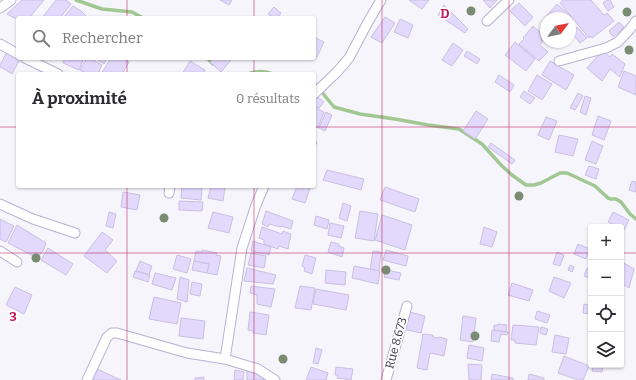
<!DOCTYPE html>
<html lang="fr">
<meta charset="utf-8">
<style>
body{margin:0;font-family:Bitter,serif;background:#f2f2f3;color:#2b2b33}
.controls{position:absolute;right:12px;bottom:12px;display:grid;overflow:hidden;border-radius:4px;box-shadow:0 1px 3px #0004}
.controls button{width:36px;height:36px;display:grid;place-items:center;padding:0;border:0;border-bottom:1px solid #e1e1e2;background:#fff;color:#2b2b33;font:20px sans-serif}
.compass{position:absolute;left:540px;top:12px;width:36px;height:36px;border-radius:50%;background:#fff;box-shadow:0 1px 3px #0004;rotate:58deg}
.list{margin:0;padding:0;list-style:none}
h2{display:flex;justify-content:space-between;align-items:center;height:52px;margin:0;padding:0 16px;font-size:17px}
h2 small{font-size:13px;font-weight:400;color:#7c7c81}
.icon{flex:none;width:22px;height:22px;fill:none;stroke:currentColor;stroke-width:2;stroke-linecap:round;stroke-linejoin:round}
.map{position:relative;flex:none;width:636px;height:380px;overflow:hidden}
.search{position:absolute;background:#fff;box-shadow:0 1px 3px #0004;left:16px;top:16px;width:300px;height:44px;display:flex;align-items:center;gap:10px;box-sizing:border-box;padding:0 14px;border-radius:4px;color:#7c7c81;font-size:15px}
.panel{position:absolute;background:#fff;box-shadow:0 1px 3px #0004;left:16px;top:72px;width:300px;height:116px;border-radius:4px}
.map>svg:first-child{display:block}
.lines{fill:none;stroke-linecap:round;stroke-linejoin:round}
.stream{stroke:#a1c792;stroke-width:3.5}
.building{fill:#e2d9fd;stroke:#c8c0e1}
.minor-casing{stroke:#b8b0d2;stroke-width:11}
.minor{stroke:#fff;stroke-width:9}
.tree{fill:#798b71}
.grid{fill:none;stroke:#c2185b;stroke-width:1;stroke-opacity:0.55}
.labels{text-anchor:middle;stroke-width:3.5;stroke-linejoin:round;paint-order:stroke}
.street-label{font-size:12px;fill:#3a3745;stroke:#fff}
.grid-label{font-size:13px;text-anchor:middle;font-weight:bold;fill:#c2185b;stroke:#fff;stroke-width:3.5;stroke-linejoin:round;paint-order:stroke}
</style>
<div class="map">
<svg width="636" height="380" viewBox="0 0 636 380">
<rect width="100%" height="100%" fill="#f7f5fc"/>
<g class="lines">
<g class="stream">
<polyline points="76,0 102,9 132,12 143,18"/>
<polyline points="207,58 213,64"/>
<path d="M248 74C256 71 264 70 273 74"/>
<polyline points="314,85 316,85 334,107 360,114 395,119 428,125 459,129 482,144 502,166 512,175 526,185 534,185 541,183 560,173 567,173 595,186 608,198 611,199 616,199 621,202 630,214 636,219"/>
</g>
</g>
<g class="building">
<polygon points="22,0 44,0 29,18 18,18 18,20 7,14"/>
<polygon points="56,0 66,0 71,4 60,18 42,18"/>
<polygon points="220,0 232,0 229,5"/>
<polygon points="409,0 429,0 422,9"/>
<polygon points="483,0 497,0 490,8"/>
<polygon points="563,0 591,0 604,15 607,13 614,21 592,38 590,36 589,38 560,3"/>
<polygon points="607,0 610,0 614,7 608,11 603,3"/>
<polygon points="519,3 533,17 525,26 510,11"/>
<polygon points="557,4 573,19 570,22 570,18 546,18 546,21 544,19"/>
<polygon points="444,5 468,29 465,33 438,15"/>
<polygon points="73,6 81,11 88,18 63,18"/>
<polygon points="274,7 281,13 277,18 274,18 268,14"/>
<polygon points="385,17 395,23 382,43 371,37"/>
<polygon points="400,19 413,25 408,38 394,32"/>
<polygon points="619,22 624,27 613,37 609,31"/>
<polygon points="533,26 544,36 541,40 543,41 540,45 548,52 539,61 519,44 524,39 523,38"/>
<polygon points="577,27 587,38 580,43 571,32"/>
<polygon points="314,37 324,42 317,57 314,56"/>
<polygon points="515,42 535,59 526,71 505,55"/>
<polygon points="453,43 463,50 452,66 442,60"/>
<polygon points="467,51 480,59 477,64 464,56"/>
<polygon points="602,51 610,57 612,54 625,64 620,77 610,69 602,81 587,68"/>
<polygon points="7,52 20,59 12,74 6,70 0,67 0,65"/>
<polygon points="65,58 84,58 79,70 63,63"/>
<polygon points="87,58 89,58 102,65 98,74 87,74 80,70"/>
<polygon points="95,58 107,58 104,64"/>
<polygon points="111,58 123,58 129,62 122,74 101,74"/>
<polygon points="214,58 229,58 231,60 221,72 210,62"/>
<polygon points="190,61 205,70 203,74 182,74"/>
<polygon points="550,61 574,75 566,90 542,75"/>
<polygon points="624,71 636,76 636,95 618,87"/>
<polygon points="499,75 514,85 510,92 495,82"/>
<polygon points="537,75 552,84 542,100 528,91"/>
<polygon points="524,91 535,98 530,104 520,97"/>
<polygon points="578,93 583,96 575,110 570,108"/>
<polygon points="315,95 324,102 319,108 314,105 314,96"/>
<polygon points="585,96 591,98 586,115 580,112"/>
<polygon points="314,107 324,112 318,128 314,126"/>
<polygon points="476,111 488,119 475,139 463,131"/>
<polygon points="326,112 332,115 325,131 319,128"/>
<polygon points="598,116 611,121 604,140 592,135"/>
<polygon points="546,117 557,121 549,140 538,135"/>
<polygon points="559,135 578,139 573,156 555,152"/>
<polygon points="314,140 317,142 314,151"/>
<polygon points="592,141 603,146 596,164 585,160"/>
<polygon points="491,143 515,160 512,164 488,147"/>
<polygon points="589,166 599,169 596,179 585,175"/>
<polygon points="327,170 364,179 361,190 323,180"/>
<polygon points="632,181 636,182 636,192 629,190"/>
<polygon points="182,186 202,186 201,200 181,198"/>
<polygon points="211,186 225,188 223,201 208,198"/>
<polygon points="297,186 305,186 310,188 305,203 292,199"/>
<polygon points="385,187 419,199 415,212 380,200"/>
<polygon points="123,192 140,195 137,210 121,207"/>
<polygon points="179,201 203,202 202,211 179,210"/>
<polygon points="343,203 351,206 347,221 339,218"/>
<polygon points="266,211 293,221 291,229 281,226 281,227 269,224 268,227 262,224"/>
<polygon points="360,211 378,214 374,241 355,238"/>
<polygon points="109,212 116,214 113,228 106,226"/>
<polygon points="213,212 233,217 229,233 208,228"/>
<polygon points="613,212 629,220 624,230 621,228 621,227 618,227 608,222"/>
<polygon points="382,215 412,225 405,250 375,240"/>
<polygon points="316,216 329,220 327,229 314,225"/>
<polygon points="0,219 14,226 6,242 0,239"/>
<polygon points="330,223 344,226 341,238 328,235"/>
<polygon points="17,225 46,243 43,251 37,258 8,243"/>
<polygon points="262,227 282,234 283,231 291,234 288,249 279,246 278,249 264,244 264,240 259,238"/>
<polygon points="484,227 497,232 492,247 480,244"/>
<polygon points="102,232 113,240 105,250 117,261 107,273 84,256"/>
<polygon points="253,241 271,247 269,255 251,251"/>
<polygon points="331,242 339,244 339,246 344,248 342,257 328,252"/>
<polygon points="578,244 590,249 586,259 574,254"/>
<polygon points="48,248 73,264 66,275 41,260"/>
<polygon points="202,250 217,253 216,255 221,256 217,275 207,273 209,264 194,261 196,251 202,252"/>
<polygon points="386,250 408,256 406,266 383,260"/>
<polygon points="373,251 381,252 379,271 370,270"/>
<polygon points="557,252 564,255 560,266 553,264"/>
<polygon points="251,253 266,256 264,268 248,265"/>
<polygon points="177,255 191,259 187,273 173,269"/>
<polygon points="305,255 316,258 312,274 304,271 305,268 302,266"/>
<polygon points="140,261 152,266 149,275 138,271 137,272 136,271"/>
<polygon points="194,261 209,264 207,273 192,270"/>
<polygon points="624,263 634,269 629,288 621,283"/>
<polygon points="570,265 574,267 572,272 568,270"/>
<polygon points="354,266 380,271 378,284 352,278"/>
<polygon points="247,268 276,275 273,284 244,281"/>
<polygon points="587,268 591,270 591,279 584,276"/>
<polygon points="326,270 346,272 345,285 325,283"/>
<polygon points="386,270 401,273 399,280 384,277"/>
<polygon points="135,271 150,275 148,282 133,277"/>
<polygon points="155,273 176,278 172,290 152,284"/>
<polygon points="180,277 189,280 187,302 177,299"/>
<polygon points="554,277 571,283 564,298 549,291"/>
<polygon points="192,282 202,284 200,296 190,294"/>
<polygon points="512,283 533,290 529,301 508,295"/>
<polygon points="251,286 275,289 271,307 257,304 257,295 250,293"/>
<polygon points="300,286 315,288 311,310 295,308"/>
<polygon points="15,287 32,295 24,314 6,305"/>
<polygon points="316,289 349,295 346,310 313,304"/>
<polygon points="154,297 181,303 177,324 149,319"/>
<polygon points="584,304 591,306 591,314 583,313"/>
<polygon points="406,311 425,316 421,333 402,329"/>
<polygon points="537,311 550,315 547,323 535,319"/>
<polygon points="250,312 269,315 266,335 253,333 253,331 248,330"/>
<polygon points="463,316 476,318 473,342 460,340"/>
<polygon points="181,318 205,321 203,339 179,336"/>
<polygon points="498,324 507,325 506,332 494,330 494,325 498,325"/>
<polygon points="513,325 539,327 536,345 515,343 515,340 511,340"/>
<polygon points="541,327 548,329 546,335 540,333"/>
<polygon points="492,330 508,332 507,335 501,334 499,342 491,341"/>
<polygon points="423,334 433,335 433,337 439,338 439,337 447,339 444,356 430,353 427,370 417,368"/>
<polygon points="555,335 569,338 566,354 552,352"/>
<polygon points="469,345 484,348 482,361 467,358"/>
<polygon points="316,348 322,350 318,364 313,363"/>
<polygon points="564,356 589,366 583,380 578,380 558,373"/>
<polygon points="468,364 482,365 481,380 469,380"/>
<polygon points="593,365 603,365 602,372 592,371"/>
<polygon points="311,367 328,373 326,380 306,380"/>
<polygon points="336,367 353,369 351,380 337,378 338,375 335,375"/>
<polygon points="97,369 121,380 92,380"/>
<polygon points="235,370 244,372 243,380 234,380"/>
<polygon points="247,371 265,372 264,380 247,380"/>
<polygon points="492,374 513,378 513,380 491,380"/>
<polygon points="529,374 544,378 544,380 528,380"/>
<polygon points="204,377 204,380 195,380 195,378"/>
</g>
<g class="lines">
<defs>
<g id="minor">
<polyline points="0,8 11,0"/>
<polyline points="487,21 509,0"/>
<polyline points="0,44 18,54"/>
<polyline points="25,58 58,74"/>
<polyline points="559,61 606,48 618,42 630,29 636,21"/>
<polyline points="314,94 337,72 349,58 368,22 381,0"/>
<polyline points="264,186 256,205 242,248 225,359 258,369 275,380"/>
<polyline points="169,193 170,186"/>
<polyline points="0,204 33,219 75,233"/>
<polyline points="0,251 17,262"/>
<polyline points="87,380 107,337 112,333 117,333 187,353 225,359"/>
<polyline points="386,380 407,306"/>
</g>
</defs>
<use href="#minor" class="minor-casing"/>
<use href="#minor" class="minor"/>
</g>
<g class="tree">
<circle cx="471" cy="11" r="4.5"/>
<circle cx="627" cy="12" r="4.5"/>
<circle cx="629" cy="50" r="4.5"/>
<circle cx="519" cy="196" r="4.5"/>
<circle cx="164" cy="218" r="4.5"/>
<circle cx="36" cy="258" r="4.5"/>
<circle cx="386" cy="270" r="4.5"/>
<circle cx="475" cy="336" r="4.5"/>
<circle cx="283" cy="359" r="4.5"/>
</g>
<path class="grid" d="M127 0V18M254 0V18M382 0V380M509 0V380M127 58V74M254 58V74M0 127H18M314 127H636M127 186V380M254 186V380M0 253H591M621 253H636"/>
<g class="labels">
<g class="street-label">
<text transform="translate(396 343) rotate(-75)" y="4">Rue 8.673</text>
</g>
</g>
<g class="grid-label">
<text x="445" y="18">D</text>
<text x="13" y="321">3</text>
</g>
</svg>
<div class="controls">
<button>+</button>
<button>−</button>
<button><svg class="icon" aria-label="locate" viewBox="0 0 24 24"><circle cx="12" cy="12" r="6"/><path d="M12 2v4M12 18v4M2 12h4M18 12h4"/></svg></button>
<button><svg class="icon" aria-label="layers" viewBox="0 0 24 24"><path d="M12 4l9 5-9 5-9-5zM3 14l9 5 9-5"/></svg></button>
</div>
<svg class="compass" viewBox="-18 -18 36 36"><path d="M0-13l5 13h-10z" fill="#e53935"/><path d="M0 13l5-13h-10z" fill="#7c7c81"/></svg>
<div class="search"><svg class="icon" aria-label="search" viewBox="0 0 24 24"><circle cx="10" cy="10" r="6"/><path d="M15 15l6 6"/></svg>Rechercher</div>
<section class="panel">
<h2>À proximité<small>0 résultats</small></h2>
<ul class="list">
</ul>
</section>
</div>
